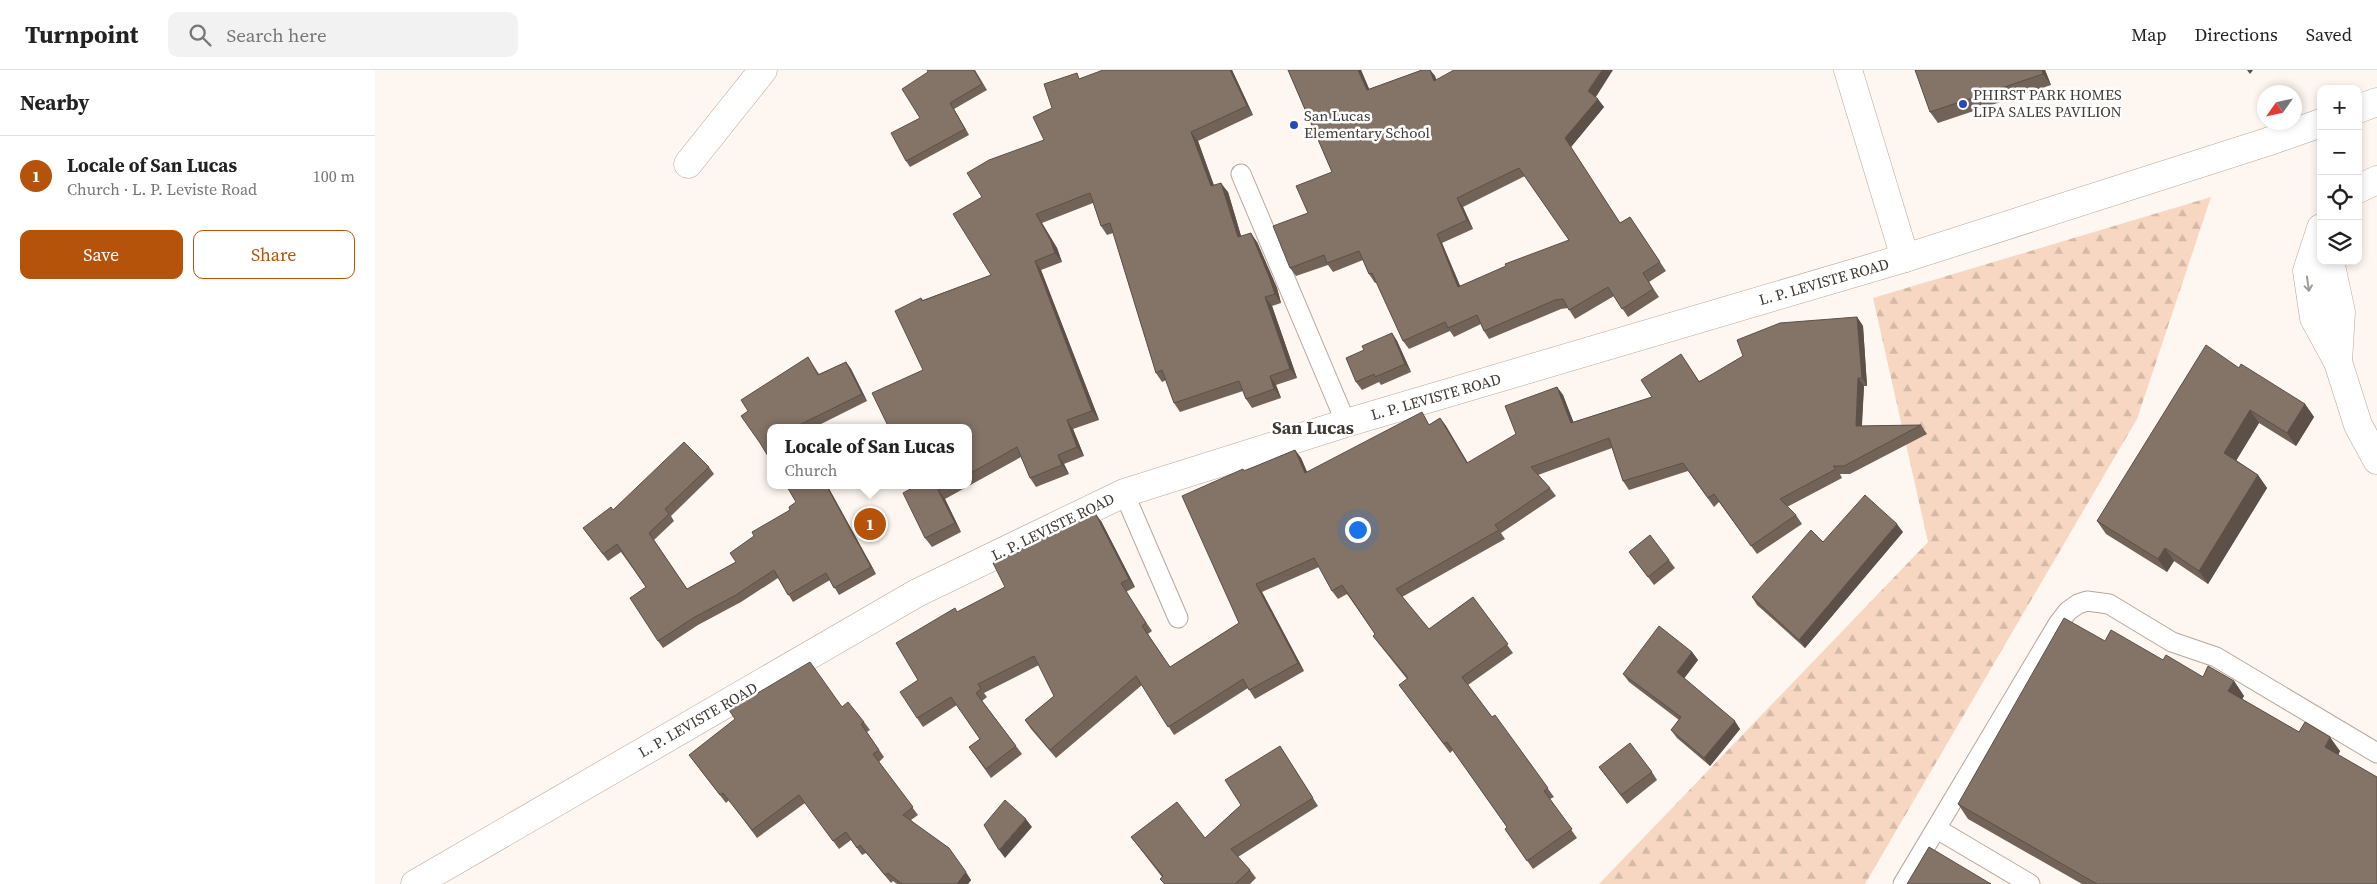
<!DOCTYPE html>
<meta charset="utf-8">
<style>
body{margin:0;font-family:"Source Serif 4",serif;background:#f2f2f2;color:#222}
.controls{position:absolute;right:15px;top:15px;display:grid;overflow:hidden;border-radius:10px;box-shadow:0 2px 8px #0003}
.controls button{width:45px;height:45px;display:grid;place-items:center;padding:0;border:0;border-bottom:1px solid #e0e0e0;background:#fff;color:#222;font:25px sans-serif}
.compass{position:absolute;left:1882px;top:15px;width:45px;height:45px;border-radius:50%;background:#fff;box-shadow:0 2px 8px #0003;rotate:236deg}
.you{position:absolute;left:982px;top:459px;width:18px;height:18px;margin:-12px;border:4px solid #fff;border-radius:50%;background:#1a73e8;box-shadow:0 0 0 8px #1a73e833}
.badge{display:grid;place-items:center;width:32px;height:32px;border-radius:50%;background:#b45309;color:#fff;font-size:16px;font-weight:700}
.pin{position:absolute;translate:-50% -50%;border:2px solid #fff;box-shadow:0 1px 5px #0006}
.popup{position:absolute;left:392px;top:354px;width:205px;height:65px;box-sizing:border-box;display:grid;place-content:center;border-radius:10px;background:#fff;filter:drop-shadow(0 1px 4px #0005);font-size:16px;white-space:nowrap;color:#767676}
.popup b{font-size:19px;color:#222}
.popup::after{content:'';position:absolute;left:50%;top:100%;margin-left:-10px;border:10px solid transparent;border-top-color:#fff}
.list{margin:0;padding:0;list-style:none}
h2{display:flex;justify-content:space-between;align-items:center;height:65px;margin:0;padding:0 20px;font-size:21px}
h2 small{font-size:16px;font-weight:400;color:#767676}
.list li{display:grid;grid-template-columns:32px 1fr auto;gap:15px;align-items:center;box-sizing:border-box;height:80px;padding:0 20px;border-top:1px solid #e0e0e0}
.list b{display:block;font-size:19px;white-space:nowrap}
.list p{margin:0;font-size:16px;white-space:nowrap;color:#767676}
.list em{font-size:16px;font-style:normal;color:#767676}
.actions{display:flex;gap:10px;padding:15px 20px}
.actions a{flex:1;padding:11px 0;border:1px solid #b45309;border-radius:10px;text-align:center;font-size:18px;color:#b45309}
.actions .main{background:#b45309;color:#fff}
.icon{flex:none;width:28px;height:28px;fill:none;stroke:currentColor;stroke-width:2;stroke-linecap:round;stroke-linejoin:round}
.map{position:relative;flex:none;width:2002px;height:814px;overflow:hidden}
header{display:flex;align-items:center;gap:30px;box-sizing:border-box;height:70px;padding:0 25px;background:#fff;border-bottom:1px solid #e0e0e0}
header strong{font-size:24px}
nav{display:flex;gap:28px;margin-inline-start:auto;font-size:18px}
.search{width:350px;height:45px;background:#f2f2f2;display:flex;align-items:center;gap:12px;box-sizing:border-box;padding:0 18px;border-radius:10px;color:#767676;font-size:19px}
main{display:flex}
aside{flex:1;background:#fff}
.map>svg:first-child{display:block}
.forest{fill:url(#forest-firs)}
.lines{fill:none;stroke-linecap:round;stroke-linejoin:round}
.lane-casing{stroke:#b8a699;stroke-width:21}
.street-casing{stroke:#b8a699;stroke-width:29}
.secondary-casing{stroke:#b8a699;stroke-width:29}
.lane{stroke:#fff;stroke-width:19}
.street{stroke:#fff;stroke-width:28}
.secondary{stroke:#fff;stroke-width:28}
.wall{fill:#726359;fill-rule:evenodd}
.shaded-wall{fill:#5c5048}
.building{fill:#847367;stroke:#5c5048;fill-rule:evenodd}
.oneway{stroke:#a09c99}
.poi-dot{fill:#264ab9;stroke:#fff;stroke-width:2}
.labels{text-anchor:middle;stroke-width:5;stroke-linejoin:round;paint-order:stroke}
.poi-label{font-size:15px;fill:#403933;stroke:#fff;text-anchor:start}
.street-label{font-size:15px;fill:#403933;stroke:#fff}
.quarter-label{font-size:18px;font-weight:bold;fill:#403933;stroke:#fff}
</style>
<header>
<strong>Turnpoint</strong>
<div class="search"><svg class="icon" aria-label="search" viewBox="0 0 24 24"><circle cx="10" cy="10" r="6"/><path d="M15 15l6 6"/></svg>Search here</div>
<nav><a>Map</a><a>Directions</a><a>Saved</a></nav>
</header>
<main>
<aside>
<h2>Nearby<small></small></h2>
<ul class="list">
<li><span class="badge">1</span><div><b>Locale of San Lucas</b><p>Church · L. P. Leviste Road</p></div><em>100 m</em></li>
</ul>
<div class="actions"><a class="main">Save</a><a>Share</a></div>
</aside>
<div class="map">
<svg width="2002" height="814" viewBox="0 0 2002 814">
<defs>
<pattern id="forest-firs" width="22" height="20" patternUnits="userSpaceOnUse" patternTransform="scale(1.25)"><rect width="22" height="20" fill="#f7d7c2"/><path d="M5 1l3.5 6h-7zM16 11l3.5 6h-7z" fill="#d5b9a7"/></pattern>
</defs>
<rect width="100%" height="100%" fill="#fef6f0"/>
<polygon class="forest" points="1836,127 1762,349 1490,814 1224,814 1553,472 1498,228"/>
<g class="lines">
<defs>
<g id="lane">
<polyline points="866,104 971,353"/>
<polyline points="749,423 803,548"/>
<polyline points="1562,759 1655,814"/>
<polyline points="1528,814 1683,554 1693,541 1703,534 1712,531 1734,534 1797,572 1841,587 2002,683"/>
</g>
<g id="street">
<polyline points="1473,0 1530,188"/>
<polyline points="313,94 388,0"/>
<polyline points="1983,119 2002,110"/>
<polyline points="1946,158 1932,201 1939,248 1963,292 1983,355 2002,390"/>
<polyline points="1955,191 1966,242 1963,292"/>
</g>
<g id="secondary">
<polyline points="1983,39 2002,32"/>
<polyline points="40,814 542,523 749,423 971,353 1530,188 1892,72 1946,53"/>
</g>
</defs>
<use href="#lane" class="lane-casing"/>
<use href="#street" class="street-casing"/>
<use href="#secondary" class="secondary-casing"/>
<use href="#lane" class="lane"/>
<use href="#street" class="street"/>
<use href="#secondary" class="secondary"/>
</g>
<g class="wall">
<polygon points="600,0 612,20 579,39 594,65 535,97 531,91"/>
<polygon points="857,0 878,45 823,71 839,115 853,122 866,166 882,172 902,218 906,233 897,236 922,308 901,315 906,328 877,338 871,329 868,321 805,342 799,333 791,310 787,312 781,303 738,163 732,165 726,156 718,133 667,153 682,178 687,192 666,200 724,350 698,359 709,386 689,394 694,404 661,417 655,408 646,387 570,429 586,462 557,477 550,468 541,415 594,415 594,358 548,300 546,228 548,230 616,205 607,127 669,70 677,38 705,8"/>
<path d="M913 0H986L994 19 1047 0H1055L1060 6 1061 10 1220 27 1229 37 1196 77 1245 153 1255 147 1291 201 1274 212 1284 227 1253 247 1239 226 1200 249 1193 238 1186 239 1114 269 1109 261 1106 254 1079 267 1075 261 1034 279 1028 271 1002 212 1000 213 994 204 988 190 958 202 953 195 921 206 915 198 933 143 957 102ZM1150 106 1194 170 1085 216 1067 173 1098 159 1088 137Z"/>
<polygon points="1540,0 1670,0 1676,15 1563,53 1555,42"/>
<polygon points="1482,247 1488,256 1492,316 1489,316 1487,356 1546,355 1552,364 1475,404 1465,404 1467,408 1412,437 1421,445 1427,454 1382,484 1344,432 1339,437 1313,401 1254,420 1248,411 1237,378 1163,405 1175,418 1181,426 1126,463 1130,469 1027,527 1054,559 1098,527 1138,583 1093,615 1117,647 1144,678 1179,727 1175,729 1202,768 1158,799 1130,759 1132,757 1078,680 1075,683 1024,615 1032,609 1004,574 998,566 1000,564 972,524 963,529 957,521 944,497 887,522 929,601 880,629 873,618 799,665 767,615 681,688 656,659 650,650 679,626 664,595 609,623 612,627 607,631 647,684 616,708 594,677 605,669 582,635 548,657 542,648 543,610 583,542 630,517 726,451 760,517 751,522 777,561 773,564 795,597 864,553 869,401 920,380 926,388 932,402 1055,354 1065,348 1071,356 1093,393 1141,364 1182,317 1188,325 1198,352 1277,327 1312,293 1324,311"/>
<polygon points="1017,263 1022,271 1036,302 1006,315 1004,312 987,320 981,312 989,280"/>
<polygon points="433,287 444,304 471,292 476,299 492,331 438,358 396,358"/>
<polygon points="1864,298 1930,334 1939,347 1921,376 1884,353 1861,390 1883,405 1892,418 1833,514 1799,491 1792,502 1731,464 1722,451"/>
<polygon points="334,397 339,404 296,446 299,451 279,470 312,519 361,492 379,466 415,440 421,432 452,415 501,504 464,525 455,510 418,532 403,508 366,532 323,555 288,578 283,571 271,517 246,482 233,491 208,458 238,440"/>
<polygon points="1528,462 1430,578 1382,535 1377,527 1448,472"/>
<polygon points="1254,482 1294,490 1300,498 1279,515"/>
<polygon points="1730,571 1828,607 1859,611 1869,626 1867,629 1924,662 1965,681 1963,685 2002,814 1707,814 1593,749 1583,734"/>
<polygon points="1317,582 1323,590 1309,608 1365,659 1335,696 1302,668 1296,660 1304,650 1254,612 1248,604"/>
<polygon points="467,637 489,652 495,660 492,662 509,687 504,692 543,745 536,750 596,810 593,814 522,814 518,811 516,813 491,783 487,785 476,770 464,779 430,733 382,768 354,730 351,733 314,685"/>
<polygon points="905,676 943,736 863,787 875,800 881,808 875,814 789,814 785,809 787,807 756,767 830,768 866,735"/>
<polygon points="1224,697 1277,702 1282,710 1252,734"/>
</g>
<g class="shaded-wall">
<polygon points="855,0 857,0 878,45 872,36"/>
<polygon points="983,0 986,0 998,28 992,20"/>
<polygon points="1055,0 1060,6 1065,20 1059,11"/>
<polygon points="1227,0 1238,0 1219,30 1213,21"/>
<polygon points="1667,0 1670,0 1676,15 1668,4"/>
<polygon points="1872,0 1878,0 1875,4"/>
<polygon points="1223,29 1229,37 1196,77 1251,162 1190,68"/>
<polygon points="575,33 579,39 594,65 590,59"/>
<polygon points="816,62 823,71 842,125 836,116"/>
<polygon points="846,113 853,122 869,176 863,167"/>
<polygon points="1082,128 1088,137 1098,159 1092,150"/>
<polygon points="661,144 667,153 682,178 687,192 680,183"/>
<polygon points="876,163 882,172 902,218 906,233 900,224"/>
<polygon points="1062,164 1067,173 1089,225 1083,217"/>
<polygon points="660,191 666,200 724,350 717,341"/>
<polygon points="890,227 897,236 922,308 915,299"/>
<polygon points="1482,247 1488,256 1492,316 1487,308"/>
<polygon points="1017,263 1022,271 1036,302 1030,294"/>
<polygon points="471,292 476,299 492,331 487,324"/>
<polygon points="895,306 901,315 906,328 899,319"/>
<polygon points="1483,308 1489,316 1486,365 1481,356"/>
<polygon points="1182,317 1188,325 1202,361 1196,353"/>
<polygon points="1930,334 1939,347 1921,376 1912,363"/>
<polygon points="1875,340 1884,353 1858,396 1849,383"/>
<polygon points="1065,348 1071,356 1098,402 1092,393"/>
<polygon points="692,350 698,359 709,386 702,377"/>
<polygon points="920,380 926,388 936,411 930,403"/>
<polygon points="683,385 689,394 694,404 687,395"/>
<polygon points="1883,405 1892,418 1833,514 1824,501"/>
<polygon points="451,415 452,415 501,504 496,497"/>
<polygon points="563,420 570,429 586,462 580,453"/>
<polygon points="720,443 726,451 760,517 754,509"/>
<polygon points="1522,454 1528,462 1430,578 1424,570"/>
<polygon points="1790,478 1799,491 1792,502 1783,489"/>
<polygon points="881,514 887,522 929,601 923,593"/>
<polygon points="1317,582 1323,590 1308,610 1302,602"/>
<polygon points="1859,611 1869,626 1863,636 1853,621"/>
<polygon points="1360,651 1365,659 1335,696 1329,688"/>
<polygon points="1955,667 1965,681 1960,691 1950,677"/>
<polygon points="651,749 657,757 630,788 624,780"/>
<polygon points="591,802 596,810 593,814 582,814"/>
</g>
<g class="building">
<polygon points="552,0 599,0 607,14 575,33 590,59 531,91 516,63 545,48 527,19 553,2"/>
<polygon points="728,0 855,0 872,36 816,62 836,116 846,113 863,167 876,163 895,209 900,224 890,227 915,299 895,306 899,319 871,329 864,311 799,333 787,300 781,303 735,153 726,156 715,123 661,144 675,169 680,183 660,191 717,341 692,350 702,377 683,385 687,395 655,408 642,377 594,404 594,358 514,358 497,323 548,300 520,241 546,228 547,231 616,205 578,144 607,127 592,103 614,90 669,70 658,47 677,38 669,14 702,3 704,9"/>
<path d="M913 0H983L992 20 1047 0H1055L1059 11 1079 0H1227L1213 21 1223 29 1190 68 1245 153 1255 147 1285 192 1268 203 1278 219 1247 239 1233 217 1194 240 1188 229 1180 230 1109 261 1102 245 1073 258 1070 252 1028 271 997 203 994 204 984 181 952 193 949 185 915 198 898 156 933 143 921 116 957 102ZM1144 98 1194 170 1130 194 1131 196 1083 217 1062 164 1092 150 1082 128Z"/>
<polygon points="1540,0 1667,0 1668,4 1555,42"/>
<polygon points="1482,247 1487,308 1483,308 1481,356 1546,355 1469,396 1458,396 1461,399 1405,429 1421,445 1376,476 1339,424 1333,428 1308,393 1248,411 1234,368 1156,397 1175,418 1120,455 1124,460 1021,519 1054,559 1098,527 1133,574 1087,607 1117,647 1120,645 1144,678 1173,718 1169,721 1197,759 1152,791 1130,759 1132,757 1072,672 1069,674 1024,615 1033,608 998,566 1000,564 967,515 957,521 939,488 881,514 923,593 874,620 868,609 793,657 761,606 675,680 650,650 679,626 659,586 603,614 606,619 601,623 641,676 611,699 594,677 605,669 576,627 542,648 525,622 543,610 521,573 580,538 582,542 630,517 618,493 720,443 754,509 746,513 771,553 767,556 795,597 864,553 807,426 868,399 869,401 920,380 930,403 1047,342 1054,355 1065,348 1092,393 1141,364 1130,336 1182,317 1196,353 1277,327 1266,310 1306,284 1324,312 1368,286 1362,270 1405,253"/>
<polygon points="1017,263 1030,294 1000,307 999,304 981,312 971,288 989,280 987,276"/>
<polygon points="1831,275 1864,298 1866,294 1930,334 1912,363 1875,340 1849,383 1883,405 1824,501 1790,478 1783,489 1722,451"/>
<polygon points="433,287 443,305 471,292 487,324 420,357 421,358 396,358 396,391 385,373 366,346 373,341 366,330"/>
<polygon points="309,372 334,397 290,439 294,444 274,463 312,519 361,492 355,483 379,466 377,462 415,440 414,437 421,432 411,415 451,415 496,497 459,518 451,503 413,525 399,500 361,525 318,548 283,571 255,528 271,517 242,474 228,484 208,458 236,437 238,440"/>
<polygon points="541,415 573,415 563,420 580,453 550,468 528,423 541,416"/>
<polygon points="1490,425 1522,454 1424,570 1377,527 1436,460 1448,472"/>
<polygon points="1275,465 1294,490 1273,507 1254,482"/>
<polygon points="1689,548 1730,571 1736,560 1788,590 1791,585 1828,607 1833,596 1859,611 1853,621 1924,662 1930,652 1955,667 1950,677 2002,707 2002,814 1722,814 1583,734"/>
<polygon points="1284,556 1317,582 1302,602 1360,651 1329,688 1296,660 1306,647 1248,604"/>
<polygon points="435,592 467,637 473,632 489,652 486,654 504,680 498,684 538,737 528,745 574,778 591,802 582,814 527,814 513,803 510,805 485,775 482,778 471,762 458,771 424,725 377,760 348,723 345,725 314,685 360,649 354,640"/>
<polygon points="1255,673 1277,702 1246,725 1224,697"/>
<polygon points="905,676 938,728 856,779 875,800 860,814 790,814 785,809 788,806 756,767 802,732 830,768 866,735 850,710"/>
<polygon points="630,730 651,749 624,780 609,755"/>
<polygon points="1554,777 1616,814 1532,814"/>
</g>
<defs><path id="oneway-shaft" d="M-6 0H5M1.5-3L5.5 0L1.5 3" fill="none" stroke-width="1.6" stroke-linecap="round" stroke-linejoin="round" transform="scale(1.25)"/></defs>
<use class="oneway" href="#oneway-shaft" transform="translate(1933 214) rotate(82)"/>
<g class="poi-dot">
<circle cx="1588" cy="34" r="5"/>
<circle cx="919" cy="55" r="5"/>
</g>
<g class="labels">
<g class="poi-label">
<text x="1598" y="30">PHIRST PARK HOMES<tspan x="1598" dy="17">LIPA SALES PAVILION</tspan></text>
<text x="929" y="51">San Lucas<tspan x="929" dy="17">Elementary School</tspan></text>
</g>
<g class="street-label">
<text transform="translate(1449 212) rotate(-16)" y="5">L. P. LEVISTE ROAD</text>
<text transform="translate(1061 327) rotate(-16)" y="5">L. P. LEVISTE ROAD</text>
<text transform="translate(678 457) rotate(-26)" y="5">L. P. LEVISTE ROAD</text>
<text transform="translate(323 650) rotate(-30)" y="5">L. P. LEVISTE ROAD</text>
</g>
<g class="quarter-label">
<text x="938" y="364">San Lucas</text>
</g>
</g>
</svg>
<div class="controls">
<button>+</button>
<button>−</button>
<button><svg class="icon" aria-label="locate" viewBox="0 0 24 24"><circle cx="12" cy="12" r="6"/><path d="M12 2v4M12 18v4M2 12h4M18 12h4"/></svg></button>
<button><svg class="icon" aria-label="layers" viewBox="0 0 24 24"><path d="M12 4l9 5-9 5-9-5zM3 14l9 5 9-5"/></svg></button>
</div>
<svg class="compass" viewBox="-18 -18 36 36"><path d="M0-13l5 13h-10z" fill="#e53935"/><path d="M0 13l5-13h-10z" fill="#767676"/></svg>
<div class="you"></div>
<div class="pin badge" style="left:495px;top:454px">1</div>
<div class="popup"><b>Locale of San Lucas</b>Church</div>
</div>
</main>
